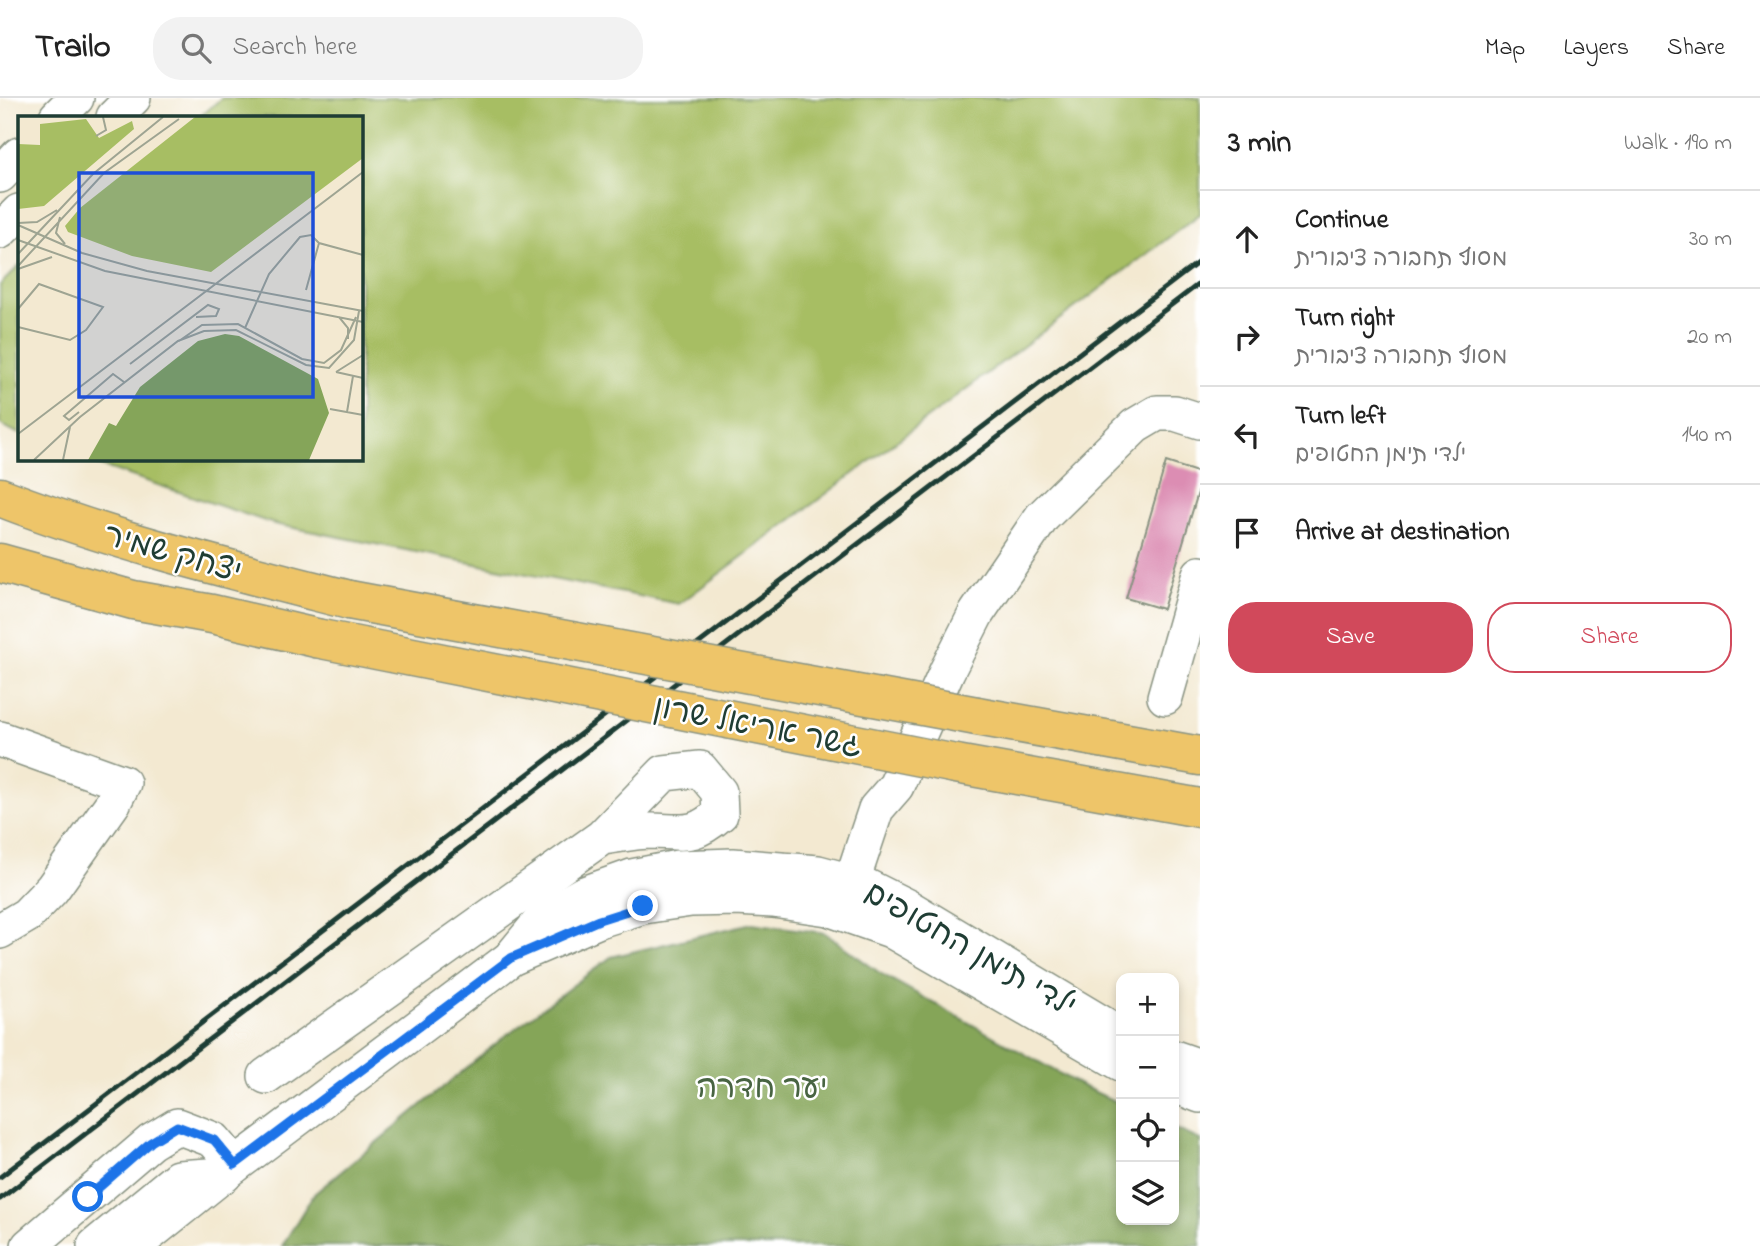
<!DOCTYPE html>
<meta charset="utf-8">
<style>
body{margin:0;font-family:"Indie Flower","Playpen Sans Hebrew",sans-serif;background:#f2f2f2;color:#222}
.controls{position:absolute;right:21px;bottom:21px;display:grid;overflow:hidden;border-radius:14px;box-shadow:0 4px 10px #0003}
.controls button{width:63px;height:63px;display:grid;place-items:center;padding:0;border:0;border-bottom:2px solid #e0e0e0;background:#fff;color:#222;font:35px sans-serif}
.stop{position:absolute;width:21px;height:21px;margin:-16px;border:5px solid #1a73e8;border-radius:50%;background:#fff}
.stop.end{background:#1a73e8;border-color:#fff;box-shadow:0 2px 7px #0008}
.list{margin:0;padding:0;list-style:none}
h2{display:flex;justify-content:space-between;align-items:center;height:91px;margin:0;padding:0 28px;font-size:30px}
h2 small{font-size:23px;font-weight:400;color:#767676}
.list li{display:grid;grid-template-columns:46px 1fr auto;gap:21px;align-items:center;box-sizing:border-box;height:98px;padding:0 28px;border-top:2px solid #e0e0e0}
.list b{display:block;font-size:26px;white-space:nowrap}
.list p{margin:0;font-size:23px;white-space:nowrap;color:#767676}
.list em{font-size:23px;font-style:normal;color:#767676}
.actions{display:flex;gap:14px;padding:21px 28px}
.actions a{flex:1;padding:16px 0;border:2px solid #d1495b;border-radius:28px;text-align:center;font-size:24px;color:#d1495b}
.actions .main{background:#d1495b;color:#fff}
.icon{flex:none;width:38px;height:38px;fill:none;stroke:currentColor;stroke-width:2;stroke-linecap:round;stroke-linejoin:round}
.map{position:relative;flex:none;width:1200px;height:1148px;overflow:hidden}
header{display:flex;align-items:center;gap:42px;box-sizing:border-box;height:98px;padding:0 35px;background:#fff;border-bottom:2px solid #e0e0e0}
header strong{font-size:33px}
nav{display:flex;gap:38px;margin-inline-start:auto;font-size:24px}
.search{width:490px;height:63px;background:#f2f2f2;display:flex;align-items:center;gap:18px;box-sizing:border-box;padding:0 24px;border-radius:28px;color:#767676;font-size:26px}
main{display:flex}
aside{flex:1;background:#fff}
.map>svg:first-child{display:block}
.green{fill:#a7be63;stroke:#637e4c;stroke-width:2}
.forest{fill:#85a559;stroke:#527146;stroke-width:2}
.building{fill:#dc8db3}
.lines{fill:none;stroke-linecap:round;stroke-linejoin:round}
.minor-casing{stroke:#899382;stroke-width:38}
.major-casing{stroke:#899382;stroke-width:41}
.minor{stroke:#fff;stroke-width:35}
.major{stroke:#eec569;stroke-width:38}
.rail{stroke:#1f3d34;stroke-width:5}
.major-bridge-casing{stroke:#899382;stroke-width:41;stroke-linecap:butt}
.major-bridge{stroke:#eec569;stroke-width:38}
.route{stroke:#1a73e8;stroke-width:9}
.labels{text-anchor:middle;stroke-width:5;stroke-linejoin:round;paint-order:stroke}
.street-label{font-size:32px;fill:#1f3d34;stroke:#fff}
.park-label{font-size:32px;fill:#486442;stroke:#fff}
.inset-road{fill:none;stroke:#9ea492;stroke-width:2}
.view{fill:#1d4ed8;fill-opacity:0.15;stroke:#1d4ed8;stroke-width:3.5}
.inset-edge{fill:none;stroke:#1f3d34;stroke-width:3.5}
</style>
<header>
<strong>Trailo</strong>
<div class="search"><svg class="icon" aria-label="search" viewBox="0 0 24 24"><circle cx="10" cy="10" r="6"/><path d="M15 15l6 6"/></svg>Search here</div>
<nav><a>Map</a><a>Layers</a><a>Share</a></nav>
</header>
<main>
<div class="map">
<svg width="1200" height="1148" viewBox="0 0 1200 1148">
<rect width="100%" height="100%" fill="#fff"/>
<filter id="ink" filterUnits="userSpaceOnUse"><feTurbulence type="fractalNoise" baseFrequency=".0143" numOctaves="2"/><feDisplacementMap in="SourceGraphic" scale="14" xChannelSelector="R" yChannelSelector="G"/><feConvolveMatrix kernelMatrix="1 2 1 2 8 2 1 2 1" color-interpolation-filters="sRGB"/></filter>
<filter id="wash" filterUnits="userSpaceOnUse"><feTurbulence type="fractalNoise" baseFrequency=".00686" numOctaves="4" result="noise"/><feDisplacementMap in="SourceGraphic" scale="28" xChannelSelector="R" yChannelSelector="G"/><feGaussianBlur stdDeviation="1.57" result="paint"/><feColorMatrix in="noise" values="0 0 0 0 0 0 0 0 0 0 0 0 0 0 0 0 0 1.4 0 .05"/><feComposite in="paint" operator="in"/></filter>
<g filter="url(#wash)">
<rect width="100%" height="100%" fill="#f3e9d1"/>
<g class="green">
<polygon points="222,0 1200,0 1200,116 679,506 274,426 81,361 360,360 360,19 199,19"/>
<polygon points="19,168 19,336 0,326 0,187"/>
</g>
<polygon class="forest" points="752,825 825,835 880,875 1082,988 1121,1006 1121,1122 1174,1122 1174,1030 1200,1042 1200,1148 282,1148 313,1097 505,938 611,859"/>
<g id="blocks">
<polygon class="building" points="1166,364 1200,375 1200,388 1163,511 1126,500"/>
</g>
</g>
<g filter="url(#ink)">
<use href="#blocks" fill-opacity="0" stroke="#899382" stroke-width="2"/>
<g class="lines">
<defs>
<g id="minor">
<polyline points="57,19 76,0"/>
<polyline points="114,19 133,0"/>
<polyline points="0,77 19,57"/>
<polyline points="0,133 19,114"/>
<polyline points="1165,599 1200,476"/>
<polyline points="0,641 123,685 113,705 52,791 27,817 0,833"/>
<polyline points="851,805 852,783 876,711 896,688 947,573 976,516 1042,419 1135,328 1157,315 1175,315 1200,323"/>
<polyline points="513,857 545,818 582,797 632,779 678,770 733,768 818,775 863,787 909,810 1121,937"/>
<polyline points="1174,960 1200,969"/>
<path d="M266 978 602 739 664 675 700 671 719 694 720 716C693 739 686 734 652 733 636 733 618 737 602 739"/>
<polyline points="1174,987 1200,997"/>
<polyline points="29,1148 151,1044 177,1028 214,1042 235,1067"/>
<polyline points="95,1148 178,1080 224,1077"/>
<polyline points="134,1148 235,1067 511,860 599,822 643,808 691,801 736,800 773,802 828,810 891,832 1121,965"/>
</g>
<g id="major">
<path d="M0 399C113 443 232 472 349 502"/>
<polyline points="0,465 133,502 212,516 316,540"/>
<polyline points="977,618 1200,658"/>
<polyline points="956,666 1200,710"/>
</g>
</defs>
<use href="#minor" class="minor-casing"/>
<use href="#major" class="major-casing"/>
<use href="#minor" class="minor"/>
<use href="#major" class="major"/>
<g class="rail">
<polyline points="0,1079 1200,163"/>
<polyline points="0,1101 1200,185"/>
</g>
<defs>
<g id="major-bridge">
<polyline points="349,502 977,618"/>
<polyline points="316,540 956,666"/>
</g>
</defs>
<use href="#major-bridge" class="major-bridge-casing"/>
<use href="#major-bridge" class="major-bridge"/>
</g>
</g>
<g class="lines" filter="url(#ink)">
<polyline class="route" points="88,1099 151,1044 177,1028 214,1042 235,1067 511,860 599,822 643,808"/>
</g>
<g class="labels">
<g class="street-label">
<text transform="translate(173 454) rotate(16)" y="11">יצחק שמיר</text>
<text transform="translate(758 627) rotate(11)" y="11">גשר אריאל שרון</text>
<text transform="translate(971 850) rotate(30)" y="11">ילדי תימן החטופים</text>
</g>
<g class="park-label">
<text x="762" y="999">יער חדרה</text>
</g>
</g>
<g transform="translate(18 18)">
<rect width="345" height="345" fill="#f3e9d1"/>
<path d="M177 1H345V42L193 156 114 140 50 116 47 110 62 92ZM68 3 81 22 114 5 116 13 26 90 0 93V28L22 29V8Z" fill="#a7be63"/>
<path d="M207 218 221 220 300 263 311 297 291 344H70L91 307 98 310 122 271 180 225Z" fill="#85a559"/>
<path class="inset-road" d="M78 20 88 14 85 1M42 101 38 117 47 128M0 107 19 106 39 94M0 109 64 137 129 155 345 195M0 124 87 155 345 206M0 138 75 58 145 1M0 150 86 57 161 3M0 153 34 141M288 174 301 127M0 193 21 168 85 191 68 214 52 224 0 211M321 201 330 212V223M227 212 251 158 282 121 293 119 301 127 345 139M161 225 184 209 220 208 284 243 306 247 323 234 338 201M112 248 190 189 201 193 198 200 178 201M318 256 345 239M318 256 345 262M312 293 345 299M61 296 51 304 46 300 95 258 106 266M329 296 335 260M0 318 345 56M16 344 62 301 160 225 186 215 218 214 288 249 311 252 336 224 341 195M45 344 52 311"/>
<path class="view" d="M61 57H295V281H61Z"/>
<rect width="345" height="345" class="inset-edge"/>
</g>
</svg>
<div class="controls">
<button>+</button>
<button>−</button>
<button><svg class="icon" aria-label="locate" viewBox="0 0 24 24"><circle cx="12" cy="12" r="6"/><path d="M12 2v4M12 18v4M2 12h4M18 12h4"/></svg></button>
<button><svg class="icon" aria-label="layers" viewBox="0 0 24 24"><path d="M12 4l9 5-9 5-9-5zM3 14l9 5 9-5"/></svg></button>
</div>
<div class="stop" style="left:88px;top:1099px"></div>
<div class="stop end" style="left:643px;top:808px"></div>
</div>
<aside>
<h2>3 min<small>Walk · 190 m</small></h2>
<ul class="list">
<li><svg class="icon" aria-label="ahead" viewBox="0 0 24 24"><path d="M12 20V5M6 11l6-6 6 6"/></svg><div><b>Continue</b><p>מסוף תחבורה ציבורית</p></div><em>30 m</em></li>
<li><svg class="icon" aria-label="right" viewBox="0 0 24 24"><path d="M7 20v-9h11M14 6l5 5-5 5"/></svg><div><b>Turn right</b><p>מסוף תחבורה ציבורית</p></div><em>20 m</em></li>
<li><svg class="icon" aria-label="left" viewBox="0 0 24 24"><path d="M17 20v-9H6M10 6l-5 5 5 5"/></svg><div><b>Turn left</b><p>ילדי תימן החטופים</p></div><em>140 m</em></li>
<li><svg class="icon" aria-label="arrive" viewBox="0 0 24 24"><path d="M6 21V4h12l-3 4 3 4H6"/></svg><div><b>Arrive at destination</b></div></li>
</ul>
<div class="actions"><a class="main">Save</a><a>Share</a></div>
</aside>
</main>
